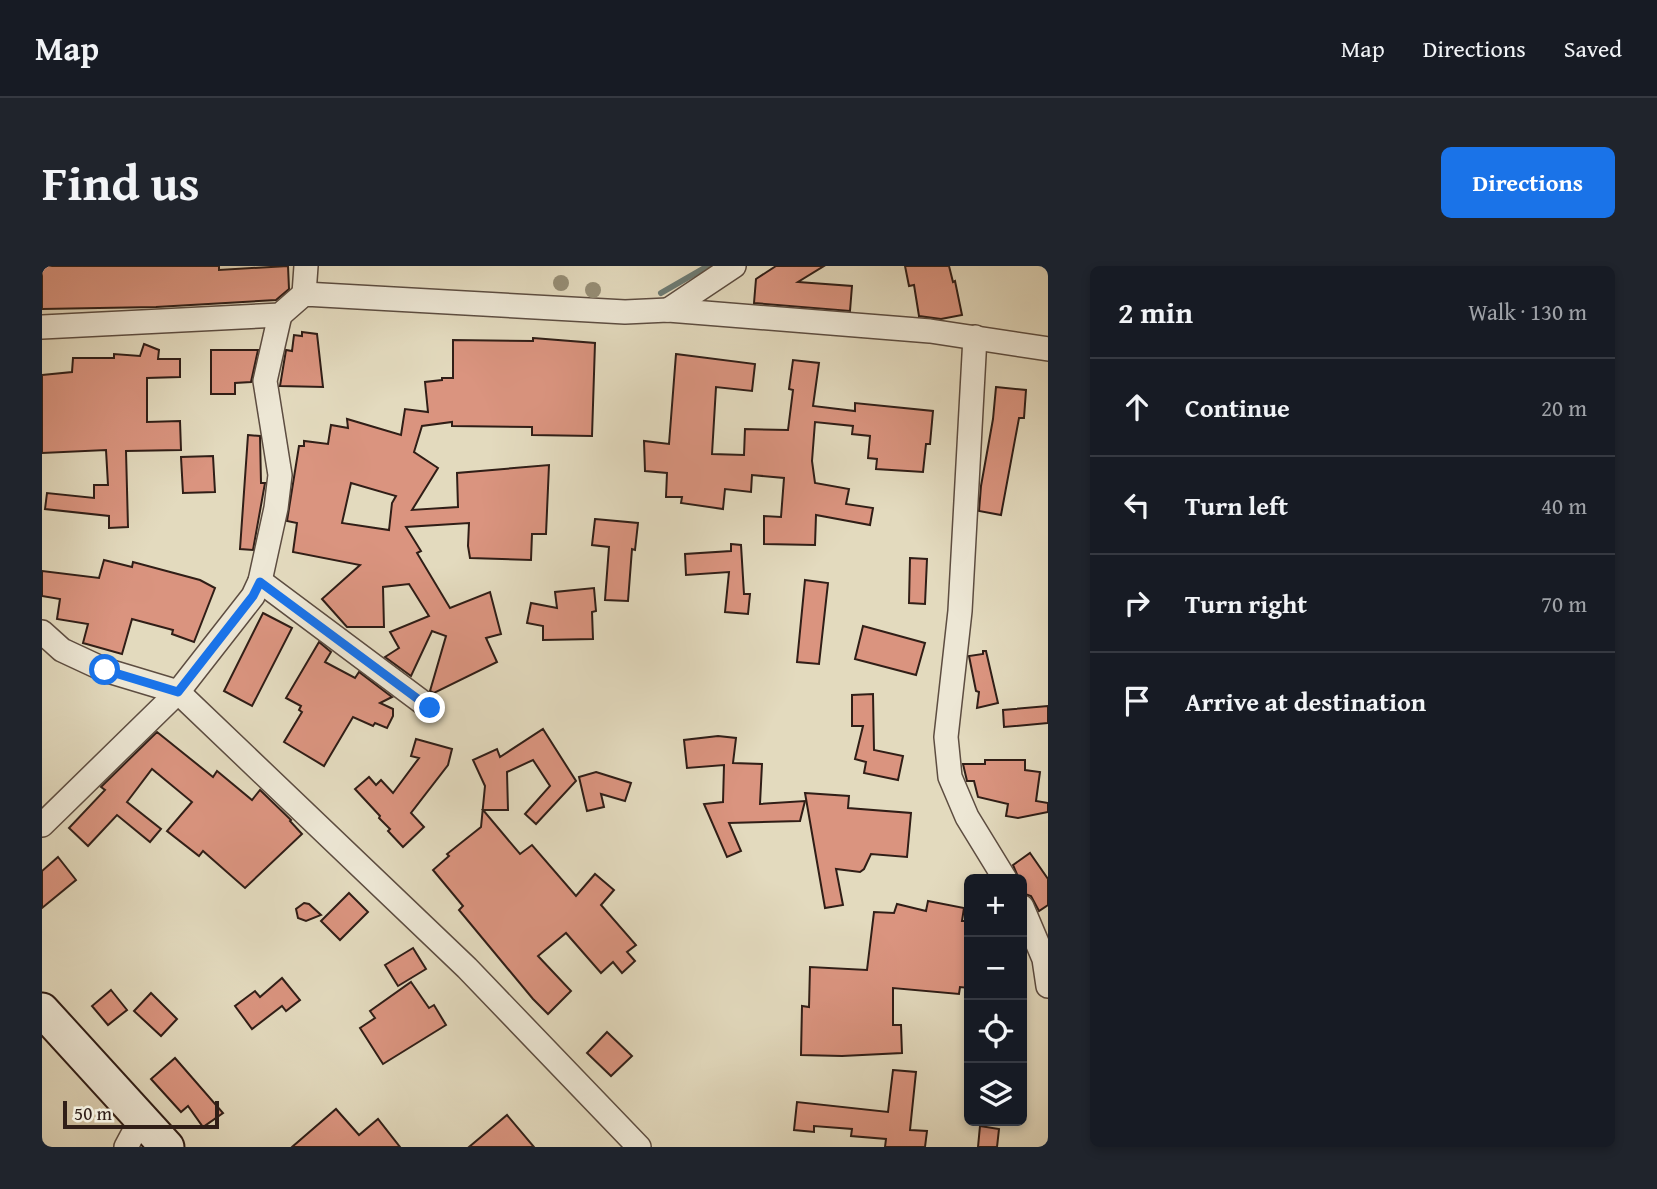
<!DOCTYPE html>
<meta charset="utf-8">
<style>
body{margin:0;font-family:"Gentium Book Plus",serif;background:#20242c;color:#f1f3f6}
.controls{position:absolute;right:21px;bottom:21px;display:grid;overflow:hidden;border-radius:10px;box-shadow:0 4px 10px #0003}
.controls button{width:63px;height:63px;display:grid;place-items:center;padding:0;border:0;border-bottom:2px solid #363941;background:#171b24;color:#f1f3f6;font:35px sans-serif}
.scale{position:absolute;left:21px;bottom:18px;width:156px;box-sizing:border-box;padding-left:7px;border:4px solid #301e17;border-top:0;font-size:19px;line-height:24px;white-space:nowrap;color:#301e17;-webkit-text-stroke:5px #ede7d5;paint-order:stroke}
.stop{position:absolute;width:21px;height:21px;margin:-16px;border:5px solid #1a73e8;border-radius:50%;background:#fff}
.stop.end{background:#1a73e8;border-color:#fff;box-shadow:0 2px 7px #0008}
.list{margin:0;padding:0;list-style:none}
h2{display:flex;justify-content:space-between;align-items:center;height:91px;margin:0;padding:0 28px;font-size:30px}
h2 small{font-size:23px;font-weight:400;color:#9ea1a6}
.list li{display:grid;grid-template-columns:46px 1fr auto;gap:21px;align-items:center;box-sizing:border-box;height:98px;padding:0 28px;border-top:2px solid #363941}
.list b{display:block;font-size:26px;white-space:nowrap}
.list em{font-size:23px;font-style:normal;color:#9ea1a6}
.icon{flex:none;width:38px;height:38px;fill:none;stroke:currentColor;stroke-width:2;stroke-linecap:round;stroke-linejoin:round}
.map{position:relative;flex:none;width:1006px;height:881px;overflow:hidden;border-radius:10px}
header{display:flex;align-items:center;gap:42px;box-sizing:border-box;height:98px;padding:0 35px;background:#171b24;border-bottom:2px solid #363941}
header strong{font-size:33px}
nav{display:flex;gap:38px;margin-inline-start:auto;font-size:24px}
.intro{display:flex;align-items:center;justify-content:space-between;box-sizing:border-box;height:168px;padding:0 42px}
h1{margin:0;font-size:49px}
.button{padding:18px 32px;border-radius:10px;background:#1a73e8;color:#fff;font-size:24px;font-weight:700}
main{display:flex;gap:42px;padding:0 42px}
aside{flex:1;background:#171b24;border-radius:10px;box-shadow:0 4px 10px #0003}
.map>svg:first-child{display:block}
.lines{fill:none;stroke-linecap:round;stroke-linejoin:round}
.stream{stroke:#6d7c75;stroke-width:6}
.building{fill:#da947f;stroke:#301e17;stroke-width:2;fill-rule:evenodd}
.street-casing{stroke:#5d4d41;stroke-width:26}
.secondary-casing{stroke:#301e17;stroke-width:37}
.street{stroke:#ede7d5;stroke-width:23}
.secondary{stroke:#ede7d5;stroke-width:33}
.tree{fill:#968e76}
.route{stroke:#1a73e8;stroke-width:9}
</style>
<header>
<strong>Map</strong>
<nav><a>Map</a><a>Directions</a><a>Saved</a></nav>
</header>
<div class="intro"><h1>Find us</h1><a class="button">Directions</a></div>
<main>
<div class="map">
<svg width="1006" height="881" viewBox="0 0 1006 881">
<rect width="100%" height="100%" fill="#e3dabe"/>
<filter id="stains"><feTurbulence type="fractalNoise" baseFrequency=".00286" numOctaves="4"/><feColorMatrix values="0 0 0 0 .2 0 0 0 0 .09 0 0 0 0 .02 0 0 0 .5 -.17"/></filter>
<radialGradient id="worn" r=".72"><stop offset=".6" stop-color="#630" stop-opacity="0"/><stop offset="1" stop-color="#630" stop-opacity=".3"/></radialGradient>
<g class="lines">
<polyline class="stream" points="619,27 666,0"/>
</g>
<g class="building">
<polygon points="0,0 177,0 177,4 246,0 247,23 234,34 114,41 0,43"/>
<polygon points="734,0 782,0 756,16 810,20 808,45 712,37 714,13"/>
<polygon points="863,0 907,0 911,16 913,15 920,49 899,53 877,50 872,19 867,20"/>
<polygon points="260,66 275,68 281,121 238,120 244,84 250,85 252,69 260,70"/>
<path d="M491 72 553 77 550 170 490 169V161L410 160V156L380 160 372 186 396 202 370 244 416 241 415 207 507 199 504 268H490L489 294 428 292 426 280 427 257 364 261 379 285 375 287 408 342 448 326 459 368 444 372 455 396 392 427 388 425 404 370 390 365 369 410 343 391 357 382 348 366 387 350 367 318 341 321 342 361H305L280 333 318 299 251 286 255 257 245 255 257 180H262V175L286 178 289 159 306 162 305 153 359 169 363 143 386 146 383 116 400 114V112H411V74L491 75ZM309 217 354 230 350 237 347 264 300 257Z"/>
<polygon points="102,78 117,84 116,93 138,93 138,111 105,112 105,156 138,155 139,184 84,185 86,261 67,262 67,250 3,243 5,227 52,232 52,219 66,219 64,184 0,187 0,109 30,106 31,92 72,92 72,88 98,90"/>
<polygon points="169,84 216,84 209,116 193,117 193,128 169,128"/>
<polygon points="634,88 713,98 710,125 674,121 670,188 702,189 703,163 746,164 751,124 747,123 751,94 777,97 771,140 813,145 813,137 891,145 888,178 884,178 881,206 834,203 835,193 826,192 828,170 810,168 811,160 773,156 770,195 773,217 807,223 804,238 831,242 828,259 774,249 773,279 722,278 722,250 739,251 742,212 710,209 709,226 683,223 681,243 639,237 640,231 624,231 625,207 603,205 602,175 627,178"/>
<polygon points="954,121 984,124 982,152 977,152 959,249 937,245 939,220 951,153"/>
<polygon points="206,169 218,170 219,217 223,217 211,284 198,283"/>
<polygon points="171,190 173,226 141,227 139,191"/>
<polygon points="553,253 596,257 593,284 590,283 586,335 563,334 567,281 550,279"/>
<polygon points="689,278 699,279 702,328 708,328 706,348 683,346 687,306 644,309 643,288 689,285"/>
<polygon points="868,292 885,293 883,338 867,337"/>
<polygon points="62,294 90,301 91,296 158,314 173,322 152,376 130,368 131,364 90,353 80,388 41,377 46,358 15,353 18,333 0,330 0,305 57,312"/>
<polygon points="763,314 786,317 777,398 755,396"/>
<polygon points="552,322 554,345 550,346 551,373 501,374 501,360 485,357 489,337 515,342 513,326"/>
<polygon points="221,347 250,362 210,440 182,425"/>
<polygon points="821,360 883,377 874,409 813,393"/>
<polygon points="277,376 289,386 283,396 313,412 317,406 350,431 338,437 351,443 351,450 345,462 333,457 331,460 311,451 282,500 242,476 260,446 257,444 259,440 244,432"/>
<polygon points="941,385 944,385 956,437 935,442 937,426 934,425 927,390 941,388"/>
<polygon points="831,428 832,484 861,490 856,514 822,507 824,496 813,493 821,460 810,460 810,429"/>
<polygon points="1006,440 1006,457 962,461 961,444"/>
<polygon points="501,463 534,515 494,558 483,548 508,520 491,494 465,506 466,544 441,544 478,588 490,579 534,630 553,608 572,624 559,639 594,679 585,686 593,695 580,707 571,696 559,707 524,667 496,690 529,725 506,748 491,733 417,644 421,640 391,604 407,590 405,588 439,561 443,520 431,494 455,483 458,491"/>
<polygon points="115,466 171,511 175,505 210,534 218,524 249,554 248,555 260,568 203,622 161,585 157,590 125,565 150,536 110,503 85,536 119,563 108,576 75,549 46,580 27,562 63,524 59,521 61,519"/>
<polygon points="676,470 694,472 691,497 720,498 718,538 763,535 758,555 687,557 699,585 685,591 662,538 681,536 682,499 645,502 642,474"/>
<polygon points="374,473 410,483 406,499 369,547 382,561 361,581 346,565 348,563 337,552 338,550 313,523 327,511 334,519 339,514 351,527 377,492 369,490"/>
<polygon points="943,494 983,494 983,504 998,506 994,535 1006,537 1006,546 976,552 964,550 966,538 936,531 932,515 925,515 921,498 943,498"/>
<polygon points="554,506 589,517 583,535 559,528 562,541 545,545 537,511"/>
<polygon points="763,527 807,530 806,542 869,547 865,591 829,588 822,603 818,606 794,603 801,639 783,642"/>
<polygon points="988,587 1006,613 1006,639 997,645 989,630 980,627 980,613 977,613 971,599"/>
<polygon points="16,591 34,614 0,642 0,605"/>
<polygon points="307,627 326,646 298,674 279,655"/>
<polygon points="886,635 922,642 920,655 927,655 927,722 918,721 917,728 851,722 851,759 859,759 860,787 800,790 759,789 760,740 767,741 768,701 825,704 832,646 852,647 855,638 884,645"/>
<polygon points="262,637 267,638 279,649 264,655 256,652 254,643"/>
<polygon points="371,682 384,703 356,720 343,699"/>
<polygon points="240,712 258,734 244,745 240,740 210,763 193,740 213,725 218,731"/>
<polygon points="369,716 387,742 392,739 404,759 341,798 318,762 333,752 328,745"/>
<polygon points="69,724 85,744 66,759 50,740"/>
<polygon points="109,727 135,753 119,770 92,745"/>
<polygon points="565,766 590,790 569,810 545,787"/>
<polygon points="133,792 181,847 161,861 146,840 139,846 109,813"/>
<polygon points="851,804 874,806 868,864 885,865 883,881 843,881 844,873 809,870 810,863 772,860 772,866 752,864 755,836 846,846"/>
<polygon points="294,843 317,869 336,853 358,881 250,881"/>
<polygon points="465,849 492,881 427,881"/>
<polygon points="938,860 957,863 955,881 936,881"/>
</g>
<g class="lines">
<defs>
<g id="street">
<polyline points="262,28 264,0"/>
<polyline points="626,44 692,0"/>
<polyline points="0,61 238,49 262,28 583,46 626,44 888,65 1006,83"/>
<polyline points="933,71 918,345 904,471 908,511 925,551 963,613"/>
<polyline points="218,315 388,442"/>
<polyline points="0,366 20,384 63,404 136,426 425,702 597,881"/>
<polyline points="0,559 136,426 211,330 218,315 234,242 238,209 223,115 238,49"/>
<polyline points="980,641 1002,693 1006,720"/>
<polyline points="84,881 99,853"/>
</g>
<polyline id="secondary" points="0,744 125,881"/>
</defs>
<use href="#street" class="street-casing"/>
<use href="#secondary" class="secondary-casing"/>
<use href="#street" class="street"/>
<use href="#secondary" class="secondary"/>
</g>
<g class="tree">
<circle cx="519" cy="17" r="8"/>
<circle cx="551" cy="24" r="8"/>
</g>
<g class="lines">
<polyline class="route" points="63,404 136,426 211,330 218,316 388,442"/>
</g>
<rect width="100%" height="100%" filter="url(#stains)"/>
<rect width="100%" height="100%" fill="url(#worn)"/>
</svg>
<div class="controls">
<button>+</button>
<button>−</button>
<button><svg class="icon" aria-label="locate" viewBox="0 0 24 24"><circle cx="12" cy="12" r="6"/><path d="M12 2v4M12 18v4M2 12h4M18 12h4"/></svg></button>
<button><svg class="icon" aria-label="layers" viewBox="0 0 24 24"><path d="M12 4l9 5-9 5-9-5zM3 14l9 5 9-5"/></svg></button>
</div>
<div class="scale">50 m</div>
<div class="stop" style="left:63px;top:404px"></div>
<div class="stop end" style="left:388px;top:442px"></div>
</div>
<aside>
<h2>2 min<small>Walk · 130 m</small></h2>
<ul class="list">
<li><svg class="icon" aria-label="ahead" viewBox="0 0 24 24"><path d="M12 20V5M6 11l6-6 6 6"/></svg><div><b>Continue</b></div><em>20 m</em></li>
<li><svg class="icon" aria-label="left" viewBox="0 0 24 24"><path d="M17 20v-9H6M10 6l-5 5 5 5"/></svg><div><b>Turn left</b></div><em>40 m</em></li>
<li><svg class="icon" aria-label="right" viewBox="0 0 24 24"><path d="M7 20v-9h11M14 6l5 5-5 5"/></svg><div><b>Turn right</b></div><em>70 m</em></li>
<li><svg class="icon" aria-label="arrive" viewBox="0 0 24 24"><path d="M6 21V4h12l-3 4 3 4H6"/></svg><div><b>Arrive at destination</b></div></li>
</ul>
</aside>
</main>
